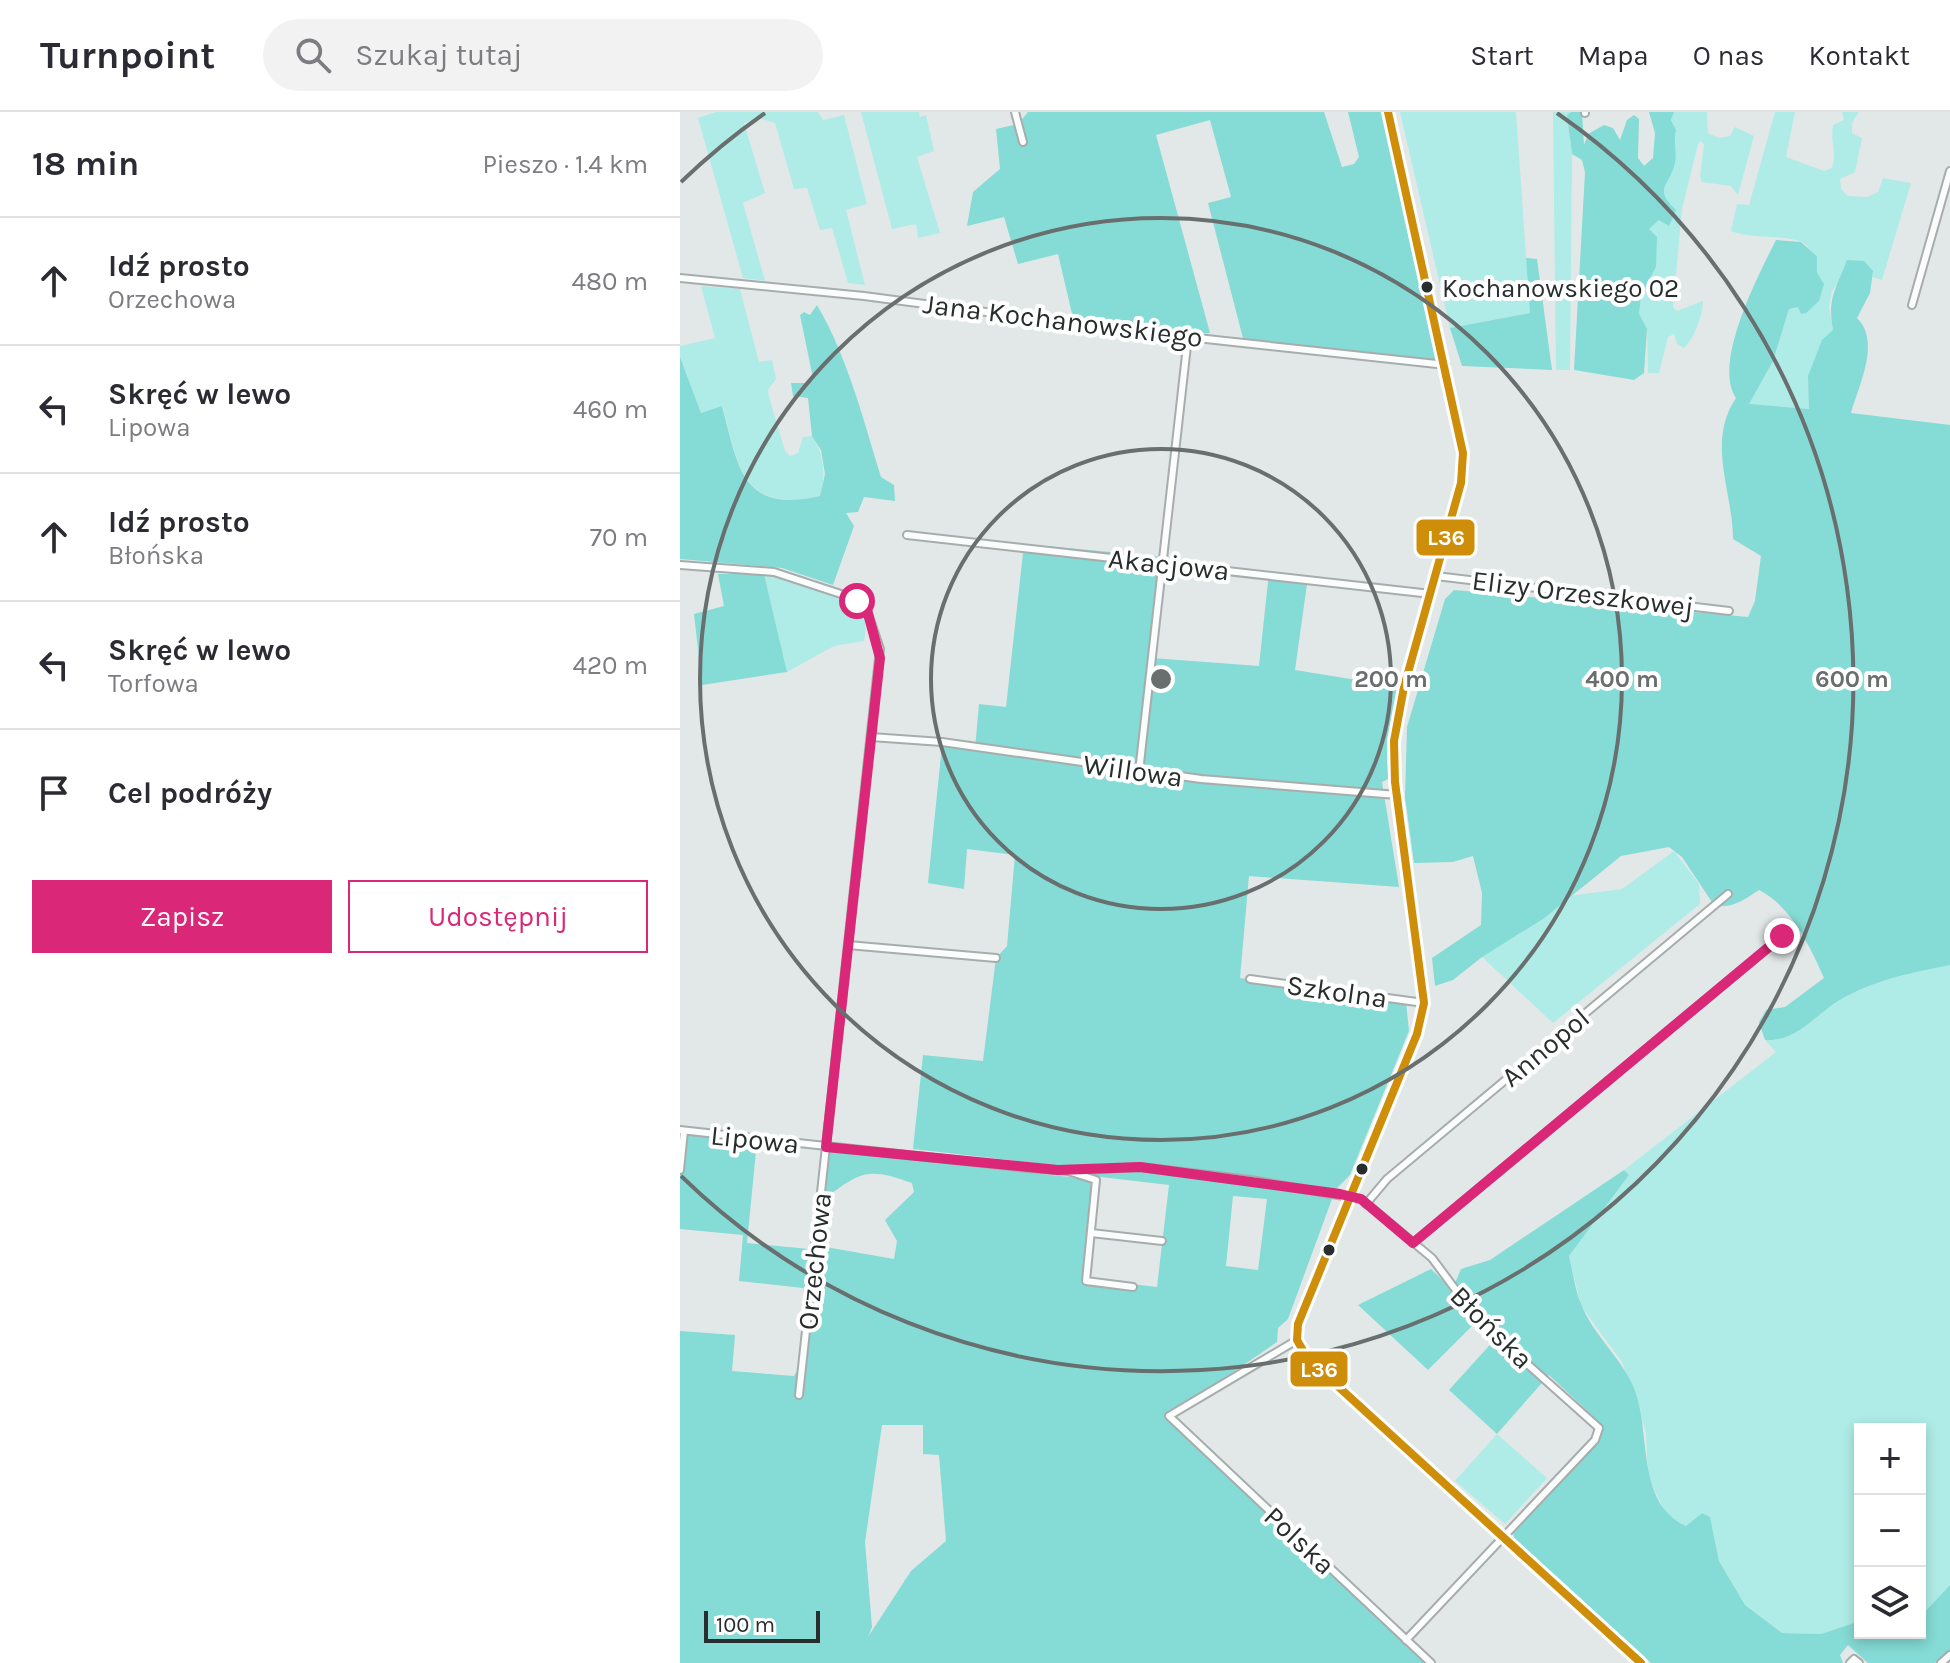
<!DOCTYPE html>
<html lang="pl">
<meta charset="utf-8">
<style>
body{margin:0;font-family:Karla,sans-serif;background:#f2f2f3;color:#2b2b33}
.controls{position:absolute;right:24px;bottom:24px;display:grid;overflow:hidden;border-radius:0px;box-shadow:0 4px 12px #0003}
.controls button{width:72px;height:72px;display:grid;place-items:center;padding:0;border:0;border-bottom:2px solid #e1e1e2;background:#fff;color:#2b2b33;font:40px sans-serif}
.scale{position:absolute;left:24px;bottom:20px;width:116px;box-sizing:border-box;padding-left:8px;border:4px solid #282e2d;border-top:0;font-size:22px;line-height:28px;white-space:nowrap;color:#282e2d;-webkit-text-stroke:6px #fff;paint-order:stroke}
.stop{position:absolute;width:24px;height:24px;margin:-18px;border:6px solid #db2777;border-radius:50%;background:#fff}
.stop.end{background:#db2777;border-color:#fff;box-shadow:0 2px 8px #0008}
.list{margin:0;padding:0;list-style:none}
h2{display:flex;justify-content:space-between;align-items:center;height:104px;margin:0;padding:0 32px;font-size:34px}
h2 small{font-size:26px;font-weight:400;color:#7c7c81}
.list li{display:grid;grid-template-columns:52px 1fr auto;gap:24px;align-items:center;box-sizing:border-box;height:128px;padding:0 32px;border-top:2px solid #e1e1e2}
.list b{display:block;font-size:30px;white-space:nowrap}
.list p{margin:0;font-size:26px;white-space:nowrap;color:#7c7c81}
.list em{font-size:26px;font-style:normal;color:#7c7c81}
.actions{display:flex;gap:16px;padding:24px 32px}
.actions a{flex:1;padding:18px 0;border:2px solid #db2777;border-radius:0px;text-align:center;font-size:28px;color:#db2777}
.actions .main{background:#db2777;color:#fff}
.icon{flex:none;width:44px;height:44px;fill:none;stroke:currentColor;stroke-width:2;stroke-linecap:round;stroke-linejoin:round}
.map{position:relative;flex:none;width:1270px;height:1551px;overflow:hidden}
header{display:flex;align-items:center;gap:48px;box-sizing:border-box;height:112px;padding:0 40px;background:#fff;border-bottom:2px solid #e1e1e2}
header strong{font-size:38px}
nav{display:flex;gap:44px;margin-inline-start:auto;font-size:28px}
.search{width:560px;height:72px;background:#f2f2f3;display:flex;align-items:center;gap:20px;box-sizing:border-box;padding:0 28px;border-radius:44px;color:#7c7c81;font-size:30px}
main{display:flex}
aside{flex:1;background:#fff}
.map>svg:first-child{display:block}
.green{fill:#afece7}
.forest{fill:#85dbd5;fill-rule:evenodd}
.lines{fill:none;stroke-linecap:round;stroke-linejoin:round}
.minor-casing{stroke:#a7adac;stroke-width:10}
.tertiary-casing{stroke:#a7adac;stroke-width:12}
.minor{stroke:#fbfcfc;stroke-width:6}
.tertiary{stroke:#fbfcfc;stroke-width:8}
.bus-1-casing{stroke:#fff;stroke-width:14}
.bus-1{stroke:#ce8e09;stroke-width:8}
.route{stroke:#db2777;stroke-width:10}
.ring{fill:none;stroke:#696f6e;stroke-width:4}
.bus-dot{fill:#282e2d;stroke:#fff;stroke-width:3}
.labels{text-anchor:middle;stroke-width:8;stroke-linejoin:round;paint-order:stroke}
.bus-label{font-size:26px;fill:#282e2d;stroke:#fff;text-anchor:start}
.street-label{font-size:28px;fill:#282e2d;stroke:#fff}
.centre{fill:#696f6e;stroke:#fff;stroke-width:4}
.ring-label{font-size:24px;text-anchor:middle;font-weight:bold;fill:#696f6e;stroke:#fff;stroke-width:8;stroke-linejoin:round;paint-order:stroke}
.line-badge{stroke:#fff;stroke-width:3}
.badge-label{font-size:22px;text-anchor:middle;font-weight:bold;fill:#fff}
</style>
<header>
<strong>Turnpoint</strong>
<div class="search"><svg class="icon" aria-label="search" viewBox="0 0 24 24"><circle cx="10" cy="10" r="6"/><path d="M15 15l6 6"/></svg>Szukaj tutaj</div>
<nav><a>Start</a><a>Mapa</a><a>O nas</a><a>Kontakt</a></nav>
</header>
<main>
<aside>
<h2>18 min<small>Pieszo · 1.4 km</small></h2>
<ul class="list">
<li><svg class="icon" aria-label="ahead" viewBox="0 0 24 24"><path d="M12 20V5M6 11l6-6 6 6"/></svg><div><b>Idź prosto</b><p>Orzechowa</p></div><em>480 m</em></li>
<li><svg class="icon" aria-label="left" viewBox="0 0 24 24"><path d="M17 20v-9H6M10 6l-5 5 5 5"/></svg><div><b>Skręć w lewo</b><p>Lipowa</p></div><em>460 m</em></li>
<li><svg class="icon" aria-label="ahead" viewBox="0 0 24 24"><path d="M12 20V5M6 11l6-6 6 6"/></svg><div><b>Idź prosto</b><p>Błońska</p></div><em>70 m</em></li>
<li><svg class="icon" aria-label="left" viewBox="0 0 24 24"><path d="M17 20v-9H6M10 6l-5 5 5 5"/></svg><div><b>Skręć w lewo</b><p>Torfowa</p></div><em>420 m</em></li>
<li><svg class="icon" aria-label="arrive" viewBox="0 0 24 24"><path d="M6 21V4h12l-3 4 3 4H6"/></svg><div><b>Cel podróży</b></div></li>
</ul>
<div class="actions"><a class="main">Zapisz</a><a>Udostępnij</a></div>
</aside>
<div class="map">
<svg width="1270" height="1551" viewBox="0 0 1270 1551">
<rect width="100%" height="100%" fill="#e2e8e8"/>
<g class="green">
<polygon points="36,0 138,0 143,8 164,3 187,92 166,98 185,173 168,171 152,116 140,118 127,76 114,77 95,11 79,6 64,11 85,81 63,91 85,169 63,166 18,6"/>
<polygon points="181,0 239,0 240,5 246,3 254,39 237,45 260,121 238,126 236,112 212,117"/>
<polygon points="720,0 836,0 850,201 770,216"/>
<polygon points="873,0 891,0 887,3 892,42 890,258 876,258"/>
<path d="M994 0H1027L1028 21 1039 26 1050 24 1055 15 1074 24 1058 83 1051 74 1022 70 1020 64 1024 32 1020 29 1018 32 1002 97 993 195 997 199 1023 189C1023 203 1014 227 1004 236L997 232 994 222 988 225 979 261H968L967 217 959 203 961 185 976 155 969 117C989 100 978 91 985 72 987 65 994 57 995 49 996 38 993 30 996 18L991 8Z"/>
<path d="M1095 0H1115L1106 45 1144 59 1152 56C1157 40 1150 29 1153 13L1164 8 1162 0H1179L1172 11V21L1182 26 1175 60 1160 67 1161 77 1168 84 1187 85 1198 80 1203 66 1231 71 1202 168 1192 165 1193 159 1159 170 1152 179 1149 194 1153 218 1128 264 1130 297 1068 293 1093 249 1109 197 1118 195 1137 161V144C1133 140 1127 133 1122 130 1105 122 1072 128 1051 119L1057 92 1069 93Z"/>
<path d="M21 174 60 177 79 250 92 248 96 267 88 278 89 285 105 339 110 344 118 341 123 325 132 324C145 344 145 360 141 384 62 401 58 355 43 295L21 301 0 245V234L35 226Z"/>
<path d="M100 461 176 488C186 498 187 515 184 529L154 534 107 560 84 462Z"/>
<polygon points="994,739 1019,772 1020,792 873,911 802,845 826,823 837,824 888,784 942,777"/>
<path d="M1270 853V1473L1240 1505V1317H1180V1509L1141 1522 1102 1521 1065 1493 1039 1449 1030 1405 1022 1401 1006 1414 988 1405 968 1366 966 1320 942 1250 901 1194 889 1144 949 1063 944 1058 1096 940 1085 928C1121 930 1138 898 1167 884 1199 867 1234 860 1270 853Z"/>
<polygon points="817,1322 867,1366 825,1412 775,1369"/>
</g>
<g class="forest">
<polygon points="348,0 644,0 662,55 674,52 679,45 668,0 707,0 764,253 564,230 528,91 551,85 530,8 476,23 530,221 503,223 394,210 378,142 338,152 324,105 287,114 293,80 320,57 316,17 338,12"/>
<path d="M891 0H902L904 33 908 22 924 13 933 16 940 28 947 8 954 3 959 7 958 46 964 54 973 46 975 21 969 0H994L991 8 996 18C993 30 997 40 995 51 990 74 972 76 996 98L989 114 979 108 969 117 977 125 976 155 961 185 959 202 967 217 964 261 954 268 894 258 905 60 902 48 892 42 887 3Z"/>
<path d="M1096 128 1121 130 1137 144V161L1144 172 1139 189 1126 201 1121 202 1118 195 1109 197 1093 249 1069 292 1129 297 1128 264 1142 228 1153 218C1147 185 1156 178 1167 148L1184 149 1193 159 1190 181 1177 206C1201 229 1179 273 1171 301L1270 313V853C1234 860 1199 867 1167 884 1138 898 1120 930 1085 928L1079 910 1086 898 1105 895 1144 866C1130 834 1111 794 1079 778 1065 787 1051 798 1034 793L1002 745 989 735 941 744 863 807 802 845 773 868 755 874 752 846 801 813 802 781 793 744 773 750 734 751 725 685 727 615 765 487 774 478 1068 505 1075 489 1081 444 1053 427C1053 379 1026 331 1056 286 1032 251 1079 162 1096 128Z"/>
<polygon points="846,146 857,147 872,258 782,254 770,216 850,201"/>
<path d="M137 193C168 246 183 307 201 365L214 373 215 389 184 385 178 400 166 401 174 414 153 473 102 456 0 447V245L21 301 42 294C58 354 61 402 140 384L145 362 141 338 132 324 128 286 113 284 111 271H126L133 266 120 203 124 200 130 203Z"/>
<polygon points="344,432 484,445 472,546 579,554 589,460 628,465 615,558 720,575 707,650 710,666 702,670 719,775 569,764 560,866 726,890 729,919 670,1063 655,1078 508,1056 431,1051 382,1054 233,1037 243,943 303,949 316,846 327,834 335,743 287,737 284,777 248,771 262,633 295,637 299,592 326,595"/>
<polygon points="38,462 84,462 107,560 22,573 14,502 44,494"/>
<path d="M0 1022 77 1029 67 1131 129 1137 135 1106 149 1111 146 1135 214 1147 217 1129 205 1108 234 1080 232 1071C188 1055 181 1059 144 1087L149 1039 390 1065 413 1071 403 1166 477 1175 489 1073 404 1063 403 1059 489 1060 646 1083 652 1087 608 1207 598 1216 597 1230 489 1304 752 1551H0V1219L55 1223 52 1259 114 1264 124 1246 123 1176 59 1169 63 1123 0 1117ZM553 1084 587 1087 578 1158 546 1154ZM202 1313H243V1342L259 1343 266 1429 231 1459 188 1525 192 1515 185 1430Z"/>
<path d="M944 1058 949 1063 889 1144C893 1160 895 1178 901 1192 913 1223 941 1245 954 1276 972 1323 955 1390 1006 1414L1022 1401 1030 1405 1039 1449 1065 1493 1102 1521 1141 1522 1180 1509V1521H1240V1505L1270 1473V1539L1255 1551H1188L1168 1533 1160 1543 1163 1551H971L834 1426 833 1419 919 1326 923 1319 919 1310 869 1263 817 1322 769 1278 817 1225 798 1208 748 1258 678 1193 751 1157 786 1191 775 1171 781 1157 810 1148Z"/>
</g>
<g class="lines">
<defs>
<g id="minor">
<polyline points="335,0 343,30"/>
<polyline points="905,0 905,1"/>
<polyline points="0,166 184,184 434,217 766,253"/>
<polyline points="1232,193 1270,59"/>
<polyline points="227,423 751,482"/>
<polyline points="0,453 94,460 170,485 187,498 200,537 119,1283"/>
<polyline points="756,464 1049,499"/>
<polyline points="191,625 262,630 521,667 717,683"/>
<polyline points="459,660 508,225"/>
<polyline points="168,833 316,846"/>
<polyline points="570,867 744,891"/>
<polyline points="0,1018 347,1056 388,1059 460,1055 571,1068 681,1087 752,1146 798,1208 919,1316 915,1328 726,1528"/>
<polyline points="0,1058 4,1019"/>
<polyline points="388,1059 416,1068 406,1169 453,1175"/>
<polyline points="686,1092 707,1067 1048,782"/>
<polyline points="411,1121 482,1129"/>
<polyline points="733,1131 1102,824"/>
<polyline points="617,1228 489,1304 751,1551"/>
<polyline points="1170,1551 1174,1547 1179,1551"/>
<polyline points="1261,1551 1270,1543"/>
</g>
<polyline id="tertiary" points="708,0 783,341 781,371 724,575 714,629 715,670 744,891 737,922 618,1212 617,1228 628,1247 961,1551"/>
</defs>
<use href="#minor" class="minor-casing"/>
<use href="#tertiary" class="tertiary-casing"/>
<use href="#minor" class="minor"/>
<use href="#tertiary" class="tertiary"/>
<defs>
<polyline id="bus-1" points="708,0 783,341 781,371 724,575 714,629 715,670 744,891 737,922 618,1212 617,1228 628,1247 961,1551"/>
</defs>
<use href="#bus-1" class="bus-1-casing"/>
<use href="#bus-1" class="bus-1"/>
</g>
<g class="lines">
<polyline class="route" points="177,489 187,498 200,546 146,1035 378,1058 460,1055 660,1082 681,1087 733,1131 1102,824"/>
</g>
<g class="ring">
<circle cx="481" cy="567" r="230"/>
<circle cx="481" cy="567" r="461"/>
<path d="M1 70A691 691 0 0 1 85 1M877 1A691 691 0 1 1 1 1064"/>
</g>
<g class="bus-dot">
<circle cx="747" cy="175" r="7"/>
<circle cx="682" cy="1057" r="7"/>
<circle cx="649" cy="1138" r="7"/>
</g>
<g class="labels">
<g class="bus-label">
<text x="762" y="185">Kochanowskiego 02</text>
</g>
<g class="street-label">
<text transform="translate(383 208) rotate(7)" y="10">Jana Kochanowskiego</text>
<text transform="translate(489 452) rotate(6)" y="10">Akacjowa</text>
<text transform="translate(903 481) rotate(7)" y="10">Elizy Orzeszkowej</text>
<text transform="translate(453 658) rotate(8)" y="10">Willowa</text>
<text transform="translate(657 879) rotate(8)" y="10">Szkolna</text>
<text transform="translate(865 935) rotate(-40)" y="10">Annopol</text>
<text transform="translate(75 1027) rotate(6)" y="10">Lipowa</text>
<text transform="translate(134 1149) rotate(-84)" y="10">Orzechowa</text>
<text transform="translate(812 1215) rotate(45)" y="10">Błońska</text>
<text transform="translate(620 1428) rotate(43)" y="10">Polska</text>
</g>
</g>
<circle cx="481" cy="567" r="12" class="centre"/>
<g class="ring-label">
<text x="711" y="575">200 m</text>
<text x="942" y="575">400 m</text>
<text x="1172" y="575">600 m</text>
</g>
<g class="line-badge">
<rect x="735" y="406" width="61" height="39" rx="8" fill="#ce8e09"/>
<rect x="609" y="1238" width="60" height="38" rx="8" fill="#ce8e09"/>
</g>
<g class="badge-label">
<text x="766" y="433">L36</text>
<text x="639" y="1265">L36</text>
</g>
</svg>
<div class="controls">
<button>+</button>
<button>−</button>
<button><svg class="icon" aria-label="layers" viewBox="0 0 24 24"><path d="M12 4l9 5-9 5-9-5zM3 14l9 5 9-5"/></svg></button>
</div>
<div class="scale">100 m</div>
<div class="stop" style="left:177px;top:489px"></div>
<div class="stop end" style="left:1102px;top:824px"></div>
</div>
</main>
